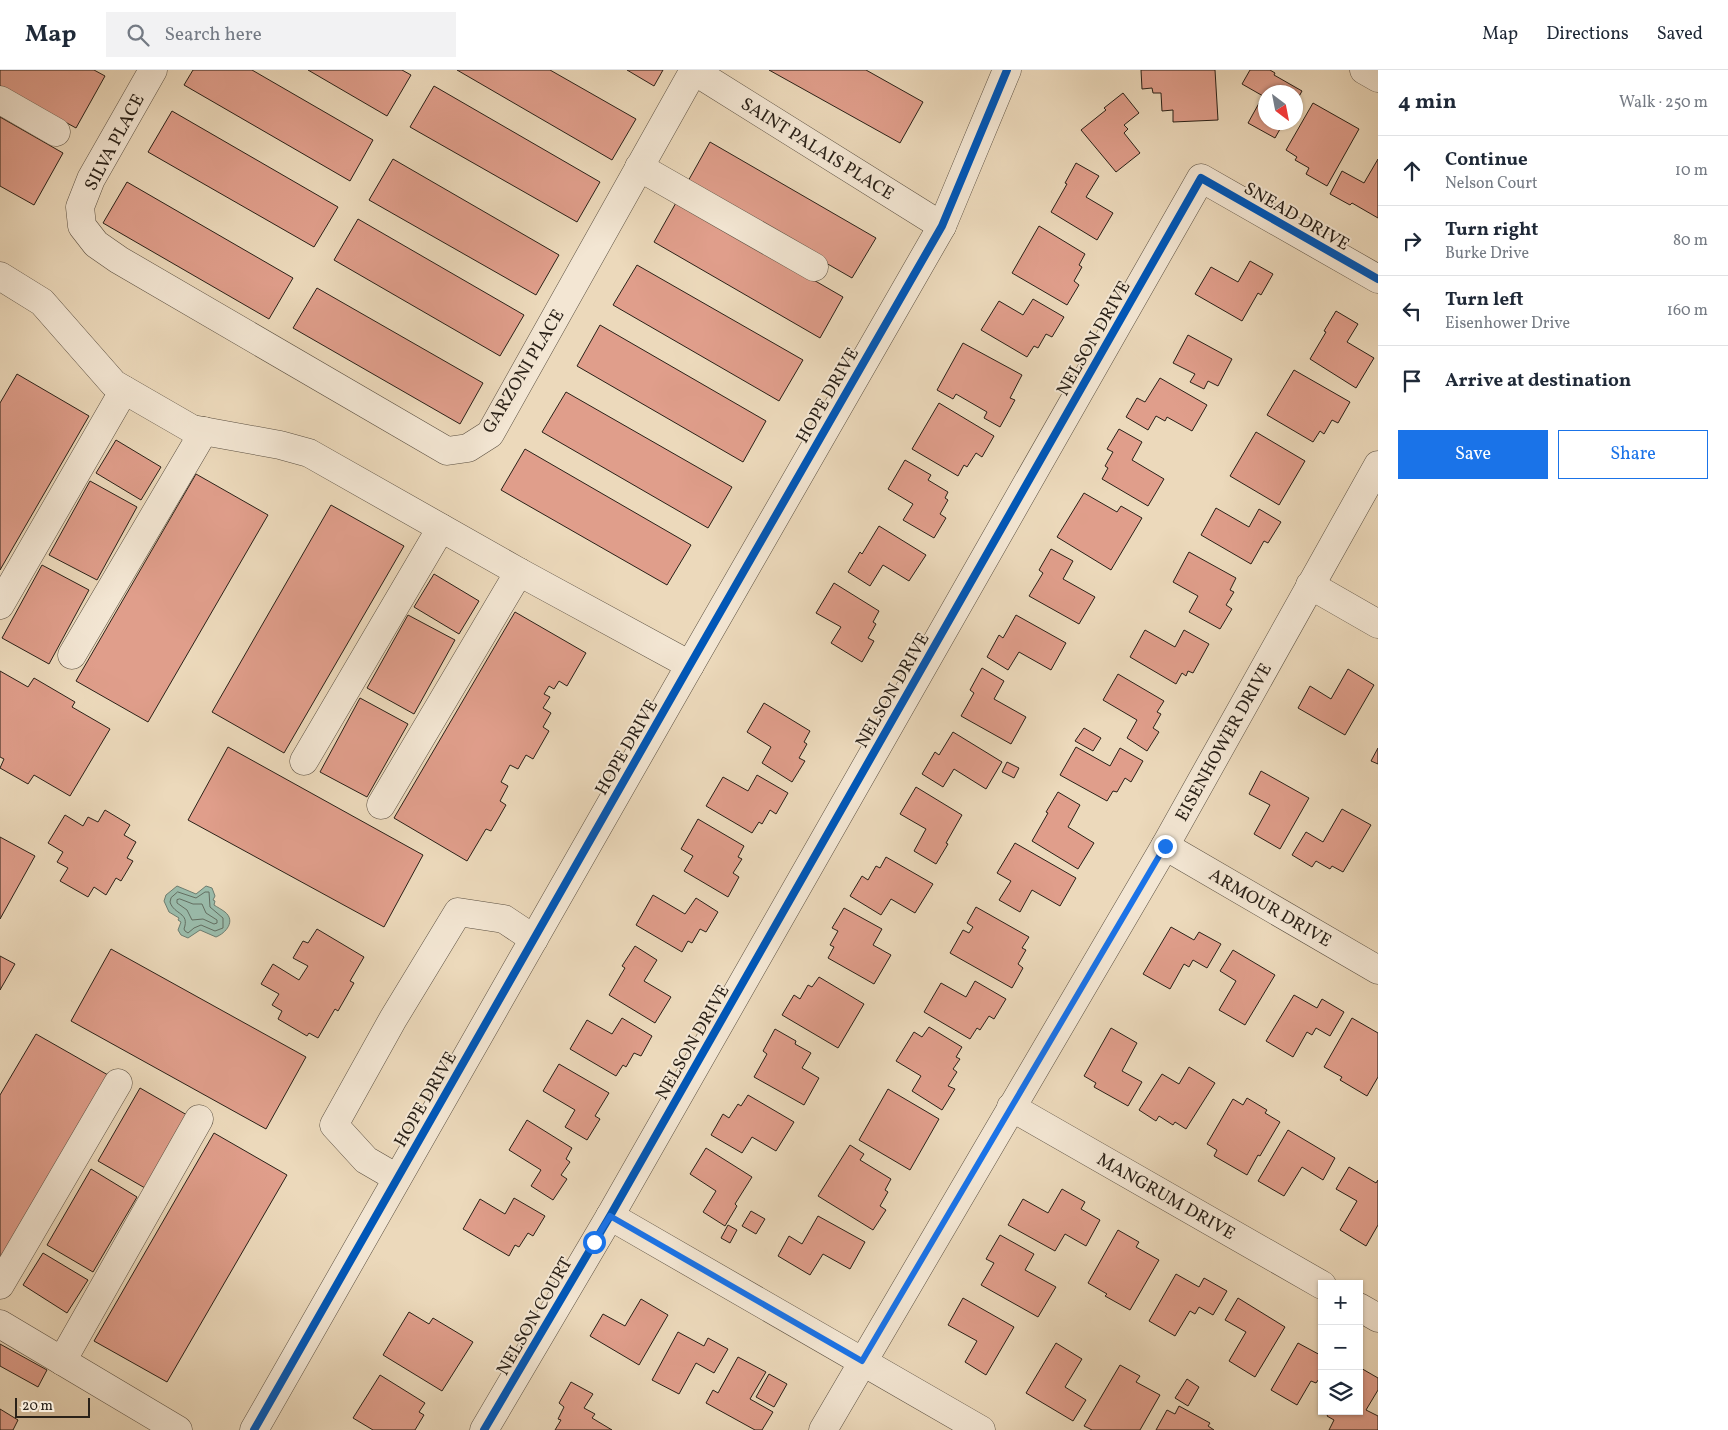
<!DOCTYPE html>
<meta charset="utf-8">
<style>
body{margin:0;font-family:Vollkorn,serif;background:#f2f2f3;color:#1f2937}
.controls{position:absolute;right:15px;bottom:15px;display:grid;overflow:hidden;border-radius:0px;box-shadow:0 1px 4px #0004}
.controls button{width:45px;height:45px;display:grid;place-items:center;padding:0;border:0;border-bottom:1px solid #e0e1e3;background:#fff;color:#1f2937;font:25px sans-serif}
.compass{position:absolute;left:1258px;top:15px;width:45px;height:45px;border-radius:50%;background:#fff;box-shadow:0 1px 4px #0004;rotate:148deg}
.scale{position:absolute;left:15px;bottom:12px;width:75px;box-sizing:border-box;padding-left:5px;border:2px solid #2a2118;border-top:0;font-size:14px;line-height:18px;white-space:nowrap;color:#2a2118;-webkit-text-stroke:4px #f3e6d3;paint-order:stroke}
.stop{position:absolute;width:15px;height:15px;margin:-11px;border:4px solid #1a73e8;border-radius:50%;background:#fff}
.stop.end{background:#1a73e8;border-color:#fff;box-shadow:0 1px 5px #0008}
.list{margin:0;padding:0;list-style:none}
h2{display:flex;justify-content:space-between;align-items:center;height:65px;margin:0;padding:0 20px;font-size:21px}
h2 small{font-size:16px;font-weight:400;color:#747a83}
.list li{display:grid;grid-template-columns:32px 1fr auto;gap:15px;align-items:center;box-sizing:border-box;height:70px;padding:0 20px;border-top:1px solid #e0e1e3}
.list b{display:block;font-size:19px;white-space:nowrap}
.list p{margin:0;font-size:16px;white-space:nowrap;color:#747a83}
.list em{font-size:16px;font-style:normal;color:#747a83}
.actions{display:flex;gap:10px;padding:15px 20px}
.actions a{flex:1;padding:11px 0;border:1px solid #1a73e8;border-radius:0px;text-align:center;font-size:18px;color:#1a73e8}
.actions .main{background:#1a73e8;color:#fff}
.icon{flex:none;width:28px;height:28px;fill:none;stroke:currentColor;stroke-width:2;stroke-linecap:round;stroke-linejoin:round}
.map{position:relative;flex:none;width:1378px;height:1360px;overflow:hidden}
header{display:flex;align-items:center;gap:30px;box-sizing:border-box;height:70px;padding:0 25px;background:#fff;border-bottom:1px solid #e0e1e3}
header strong{font-size:24px}
nav{display:flex;gap:28px;margin-inline-start:auto;font-size:18px}
.search{width:350px;height:45px;background:#f2f2f3;display:flex;align-items:center;gap:12px;box-sizing:border-box;padding:0 18px;border-radius:0px;color:#747a83;font-size:19px}
main{display:flex}
aside{flex:1;background:#fff}
.map>svg:first-child{display:block}
.water{fill:#9abbaa;stroke:#6d7d70}
.lines{fill:none;stroke-linecap:round;stroke-linejoin:round}
.shore{stroke:#626e61;stroke-width:1}
.building{fill:#e09e8b;stroke:#2a2118}
.minor-casing{stroke:#5a4f41;stroke-width:29}
.minor{stroke:#f3e6d3;stroke-width:28}
.cycleway-casing{stroke:#f3e6d3;stroke-width:11}
.cycleway{stroke:#0057b8;stroke-width:8}
.route{stroke:#1a73e8;stroke-width:6}
.labels{text-anchor:middle;stroke-width:4;stroke-linejoin:round;paint-order:stroke}
.street-label{font-size:18px;fill:#2a2118;stroke:#f3e6d3}
</style>
<header>
<strong>Map</strong>
<div class="search"><svg class="icon" aria-label="search" viewBox="0 0 24 24"><circle cx="10" cy="10" r="6"/><path d="M15 15l6 6"/></svg>Search here</div>
<nav><a>Map</a><a>Directions</a><a>Saved</a></nav>
</header>
<main>
<div class="map">
<svg width="1378" height="1360" viewBox="0 0 1378 1360">
<rect width="100%" height="100%" fill="#ecd9bb"/>
<filter id="stains"><feTurbulence type="fractalNoise" baseFrequency=".004" numOctaves="4"/><feColorMatrix values="0 0 0 0 .2 0 0 0 0 .09 0 0 0 0 .02 0 0 0 .5 -.17"/></filter>
<radialGradient id="worn" r=".72"><stop offset=".6" stop-color="#630" stop-opacity="0"/><stop offset="1" stop-color="#630" stop-opacity=".3"/></radialGradient>
<path class="water" d="M177 816 196 824 206 816 212 818 215 826 213 830 215 831 214 835C217 837 221 839 225 842 236 851 226 863 216 867L200 860 188 868 181 865 178 860 181 852 178 850 179 848 169 842 164 831 166 825Z"/>
<g class="lines">
<g class="shore">
<path d="M178 822 196 828 205 822H209L210 837 223 848V858L215 861 201 855 194 858 188 863 185 861 184 859C190 842 174 845 170 832L171 828Z"/>
<polygon points="180,829 193,834 202,834 206,843 217,850 217,853 214,854 203,849 192,850 187,840 177,833 177,830"/>
</g>
</g>
<g class="building">
<polygon points="0,0 94,0 105,6 76,58 0,16"/>
<polygon points="193,0 252,0 373,70 350,111 184,15"/>
<polygon points="308,0 402,0 411,5 387,46"/>
<polygon points="457,0 550,0 636,49 612,90"/>
<polygon points="627,0 663,0 654,16"/>
<polygon points="769,0 866,0 923,32 900,73"/>
<polygon points="1141,0 1215,0 1218,50 1173,52 1173,40 1162,41 1161,23 1153,23 1152,18 1142,19"/>
<polygon points="1250,0 1270,0 1275,3 1274,5 1302,21 1296,32 1296,22 1266,22 1266,52 1284,52 1275,68 1248,53 1263,26 1242,14"/>
<polygon points="434,16 600,112 577,152 410,57"/>
<polygon points="1123,23 1139,43 1124,55 1128,59 1124,63 1140,83 1116,102 1081,60 1106,40 1104,38"/>
<polygon points="1313,33 1359,59 1327,116 1306,104 1309,98 1295,90 1297,87 1286,80"/>
<polygon points="172,41 338,137 314,177 148,82"/>
<polygon points="0,47 63,83 34,135 0,116"/>
<polygon points="710,72 876,168 852,208 687,113"/>
<polygon points="393,89 559,185 536,225 369,130"/>
<polygon points="1378,89 1378,148 1352,133 1350,135 1330,124 1342,101 1364,113"/>
<polygon points="1076,93 1099,106 1086,127 1113,143 1097,170 1051,142 1067,114 1065,113"/>
<polygon points="127,112 293,208 269,249 103,153"/>
<polygon points="677,131 843,227 820,268 654,172"/>
<polygon points="358,149 524,245 500,286 334,190"/>
<polygon points="1039,156 1085,184 1079,195 1082,197 1074,211 1079,215 1067,235 1012,203"/>
<polygon points="1250,191 1273,204 1261,225 1258,223 1242,251 1195,224 1211,197 1238,212"/>
<polygon points="637,195 803,290 779,331 613,235"/>
<polygon points="317,218 483,313 460,354 293,258"/>
<polygon points="1033,229 1064,247 1052,267 1046,264 1038,278 1034,276 1027,287 981,260 999,231 1023,245"/>
<polygon points="1336,241 1358,254 1347,272 1374,288 1356,318 1310,289 1326,262 1324,261"/>
<polygon points="600,255 766,351 743,392 577,296"/>
<polygon points="1188,265 1232,289 1218,316 1208,311 1204,319 1190,312 1195,304 1173,293"/>
<polygon points="963,273 1022,305 1010,328 1015,330 1000,357 984,348 987,342 956,324 953,329 937,320"/>
<polygon points="1294,300 1350,332 1338,353 1332,350 1324,364 1320,361 1313,372 1267,345"/>
<polygon points="17,304 89,346 0,500 0,333"/>
<polygon points="1160,308 1207,335 1192,361 1167,347 1165,351 1156,346 1148,360 1126,347 1137,328 1145,332"/>
<polygon points="566,322 732,417 708,458 542,362"/>
<polygon points="939,333 994,366 982,387 976,383 967,397 964,395 958,406 912,379"/>
<polygon points="1119,359 1142,372 1132,390 1164,409 1148,436 1102,409 1108,398 1105,396 1113,382 1107,379"/>
<polygon points="1256,362 1305,391 1279,435 1230,406"/>
<polygon points="116,370 161,397 141,430 96,403"/>
<polygon points="525,379 691,475 667,515 501,420"/>
<polygon points="905,390 931,405 928,410 948,422 945,428 948,430 940,444 946,448 934,468 903,450 913,434 888,419"/>
<polygon points="196,404 268,445 148,652 76,611"/>
<polygon points="90,411 137,437 97,510 49,485"/>
<polygon points="1084,423 1117,442 1121,436 1142,448 1111,500 1057,467"/>
<polygon points="331,435 404,476 284,683 212,642"/>
<polygon points="1216,438 1249,457 1259,439 1281,452 1268,473 1264,471 1251,494 1201,465"/>
<polygon points="879,456 926,485 909,511 883,495 870,516 848,502 860,482 862,484"/>
<polygon points="1051,479 1073,491 1063,509 1095,527 1079,554 1029,526 1043,503 1039,500"/>
<polygon points="1189,482 1236,508 1230,520 1234,522 1226,535 1232,539 1220,559 1189,542 1198,526 1173,512"/>
<polygon points="42,495 89,520 49,594 2,568"/>
<polygon points="434,504 479,531 459,564 414,537"/>
<polygon points="834,513 879,541 873,552 876,554 868,568 874,571 862,592 831,573 841,557 816,543"/>
<polygon points="515,542 586,583 567,616 559,611 554,619 549,616 544,624 550,627 543,638 551,643 543,657 549,661 533,689 526,685 518,699 510,695 501,712 508,716 500,731 506,735 491,761 486,759 467,791 394,748"/>
<polygon points="408,545 455,570 414,644 367,618"/>
<polygon points="1016,545 1066,573 1051,600 1019,582 1008,600 987,587 999,565 1003,568"/>
<polygon points="1145,560 1175,577 1184,560 1209,574 1193,603 1188,601 1186,606 1182,603 1176,614 1130,587"/>
<polygon points="982,598 1004,611 994,629 1026,647 1011,674 961,646 974,623 970,620"/>
<polygon points="1348,599 1374,615 1345,665 1298,638 1310,616 1331,629"/>
<polygon points="0,601 28,617 34,608 75,632 72,637 110,659 70,726 34,705 28,714 0,698 4,689 0,687"/>
<polygon points="1118,604 1164,631 1157,642 1161,644 1153,658 1159,662 1147,681 1127,668 1137,650 1103,630"/>
<polygon points="360,628 408,654 367,727 320,702"/>
<polygon points="764,633 810,661 804,672 807,674 799,688 805,691 792,712 762,693 771,677 747,662"/>
<polygon points="1084,658 1101,668 1093,681 1075,671"/>
<polygon points="953,662 1002,692 986,719 954,699 943,717 922,704 935,682 939,685"/>
<polygon points="228,677 423,785 384,857 188,750"/>
<polygon points="1076,677 1110,696 1120,678 1143,691 1131,712 1125,708 1117,722 1113,721 1107,731 1060,705"/>
<polygon points="1378,678 1378,694 1371,691"/>
<polygon points="1007,692 1019,698 1014,708 1002,702"/>
<polygon points="1261,701 1309,728 1280,779 1254,764 1270,735 1249,724"/>
<polygon points="757,705 788,723 776,744 770,740 762,754 759,752 752,763 706,736 723,707 748,721"/>
<polygon points="916,717 962,745 946,773 948,774 936,794 914,781 926,759 900,744"/>
<polygon points="1058,722 1080,735 1068,757 1094,773 1078,799 1032,771 1048,743 1046,742"/>
<polygon points="1342,739 1371,755 1343,802 1332,796 1330,799 1316,791 1312,797 1292,785 1306,762 1323,772"/>
<polygon points="105,740 130,755 124,765 136,772 127,788 133,791 121,811 116,808 106,825 94,817 88,827 60,811 68,798 57,792 63,782 48,773 65,745 83,756 88,747 98,752"/>
<polygon points="698,749 744,776 738,787 742,789 733,803 739,807 728,827 684,801 693,786 681,779"/>
<polygon points="0,767 35,786 0,849"/>
<polygon points="1015,773 1076,808 1060,836 1032,820 1020,842 999,830 1011,811 997,803"/>
<polygon points="886,787 933,814 915,843 891,829 881,845 850,826 862,806 868,810 876,796 880,798"/>
<polygon points="653,825 685,844 696,828 718,842 706,862 700,859 692,873 688,871 682,882 636,855"/>
<polygon points="976,837 1029,867 1022,878 1026,880 1018,894 1023,898 1012,918 950,883 963,860 969,863 973,857 967,853"/>
<polygon points="844,838 882,859 873,875 891,885 874,914 828,888 834,877 830,875 838,861 832,858"/>
<polygon points="1171,857 1194,870 1199,862 1221,874 1207,898 1193,890 1189,897 1184,894 1170,919 1143,904"/>
<polygon points="317,859 364,887 350,911 354,913 338,941 335,939 318,968 309,963 307,966 278,949 282,941 272,935 279,924 261,914 273,894 299,910 308,896 293,888 303,871 308,873"/>
<polygon points="635,876 657,890 644,911 671,927 655,953 609,925 625,898 622,896"/>
<polygon points="111,879 306,987 266,1059 71,951"/>
<polygon points="1233,880 1275,905 1245,955 1219,940 1236,911 1220,901"/>
<polygon points="0,886 15,894 0,920"/>
<polygon points="819,907 864,934 838,978 782,945 794,925 800,929 808,915 812,917"/>
<polygon points="975,911 1006,929 994,949 989,946 980,960 977,958 970,969 924,942 941,913 966,927"/>
<polygon points="1294,925 1317,938 1322,929 1344,942 1330,966 1316,958 1312,965 1307,962 1293,987 1266,971"/>
<polygon points="622,948 652,966 641,986 634,983 626,997 623,995 616,1006 570,979 587,950 612,964"/>
<polygon points="1352,948 1378,963 1378,1007 1367,1026 1340,1010 1342,1007 1324,997"/>
<polygon points="929,957 962,977 956,987 960,989 953,999 957,1002 948,1016 955,1019 942,1040 912,1021 921,1006 896,991 914,962 922,967"/>
<polygon points="1111,958 1137,973 1122,1001 1142,1012 1128,1036 1094,1017 1096,1013 1084,1006"/>
<polygon points="775,959 796,971 795,974 811,983 802,998 819,1008 804,1035 754,1007 767,984 763,981"/>
<polygon points="36,964 108,1005 0,1191 0,1025"/>
<polygon points="559,994 609,1023 595,1046 600,1049 587,1070 565,1057 575,1040 543,1021"/>
<polygon points="1189,997 1215,1013 1186,1059 1175,1052 1173,1055 1159,1046 1156,1051 1139,1040 1162,1004 1179,1014"/>
<polygon points="140,1018 187,1045 145,1118 98,1091"/>
<polygon points="888,1019 939,1049 910,1100 859,1070"/>
<polygon points="748,1025 794,1052 776,1081 752,1067 742,1083 711,1065 723,1044 729,1048 738,1034 741,1036"/>
<polygon points="1247,1028 1267,1040 1265,1043 1280,1052 1260,1086 1258,1085 1247,1105 1214,1086 1217,1080 1207,1074 1233,1029 1243,1035"/>
<polygon points="527,1050 572,1078 566,1089 570,1092 561,1105 567,1109 553,1130 531,1116 541,1100 509,1080"/>
<polygon points="1288,1060 1335,1088 1323,1110 1302,1097 1284,1126 1258,1111"/>
<polygon points="214,1063 287,1105 167,1312 94,1271"/>
<polygon points="850,1075 864,1084 860,1090 891,1109 885,1120 888,1122 880,1136 886,1140 873,1160 818,1126"/>
<polygon points="706,1078 752,1107 735,1134 737,1136 725,1156 703,1142 716,1121 690,1104"/>
<polygon points="1349,1097 1376,1113 1378,1110 1378,1155 1366,1176 1340,1160 1357,1131 1336,1119"/>
<polygon points="91,1099 137,1127 93,1202 47,1175"/>
<polygon points="1062,1119 1085,1132 1081,1139 1100,1150 1086,1176 1065,1164 1055,1181 1008,1155 1023,1129 1048,1143"/>
<polygon points="514,1128 545,1146 533,1166 528,1163 519,1177 515,1175 509,1186 463,1159 480,1129 505,1144"/>
<polygon points="751,1141 765,1149 756,1164 742,1156"/>
<polygon points="818,1146 865,1172 850,1199 823,1184 810,1205 778,1186 789,1166 802,1174"/>
<polygon points="728,1155 737,1160 730,1173 721,1168"/>
<polygon points="1118,1160 1139,1172 1136,1177 1159,1190 1130,1240 1105,1226 1107,1224 1088,1213"/>
<polygon points="1000,1165 1034,1184 1025,1200 1056,1217 1038,1247 981,1215 994,1193 986,1189"/>
<polygon points="43,1183 88,1210 67,1243 23,1215"/>
<polygon points="1176,1204 1199,1217 1204,1208 1227,1221 1213,1245 1199,1237 1195,1244 1190,1241 1175,1266 1149,1251"/>
<polygon points="963,1228 1014,1257 986,1305 965,1292 977,1271 948,1255"/>
<polygon points="1238,1228 1285,1257 1255,1307 1229,1291 1246,1262 1225,1250"/>
<polygon points="641,1229 668,1245 639,1295 590,1266 603,1244 625,1256"/>
<polygon points="409,1242 429,1254 433,1248 473,1272 442,1321 383,1285"/>
<polygon points="678,1262 704,1276 708,1268 728,1279 714,1303 696,1293 679,1324 652,1310"/>
<polygon points="1056,1273 1082,1289 1065,1317 1086,1330 1073,1351 1026,1323"/>
<polygon points="1298,1273 1322,1286 1322,1307 1321,1306 1316,1313 1311,1311 1297,1335 1271,1320"/>
<polygon points="0,1274 47,1300 38,1317 0,1296"/>
<polygon points="738,1287 766,1302 750,1329 773,1342 762,1360 755,1360 706,1333 713,1320 718,1323"/>
<polygon points="1120,1295 1140,1306 1136,1312 1160,1325 1140,1360 1092,1360 1084,1356"/>
<polygon points="1359,1297 1378,1308 1378,1320 1366,1340 1378,1346 1378,1360 1329,1360 1334,1350 1327,1346 1330,1341 1359,1341"/>
<polygon points="769,1304 787,1314 774,1337 756,1327"/>
<polygon points="380,1305 425,1333 419,1342 424,1345 415,1360 373,1360 353,1348"/>
<polygon points="1187,1309 1199,1317 1188,1336 1175,1328"/>
<polygon points="571,1312 593,1324 584,1338 595,1344 592,1348 612,1360 555,1360 561,1350 558,1349 564,1337 559,1333"/>
<polygon points="1179,1336 1210,1353 1208,1356 1214,1360 1156,1360 1167,1340 1175,1344"/>
<polygon points="0,1339 18,1350 13,1360 0,1360"/>
</g>
<g class="lines">
<defs>
<g id="minor">
<polyline points="153,0 91,109 80,137 82,156 96,174 119,190 447,381 468,378 490,364 694,0"/>
<polyline points="1364,0 1378,8"/>
<path id="s1" d="M694 1 942 156"/>
<polyline points="0,30 56,62"/>
<polyline points="639,97 814,197"/>
<polyline points="0,206 42,232 114,314 192,359 280,375 309,383 519,502 690,595"/>
<polyline points="1310,515 1378,554"/>
<polyline points="0,535 124,320"/>
<polyline points="72,585 204,361"/>
<polyline points="304,691 441,458"/>
<polyline points="381,735 519,502"/>
<path id="s2" d="M1165 776 1378 900"/>
<path id="s3" d="M1011 1037 1322 1215"/>
<polyline points="397,1108 366,1090 334,1055 393,949 458,842 504,849 534,869"/>
<polyline points="610,1146 981,1360"/>
<polyline points="0,1215 118,1013"/>
<polyline points="1359,1237 1378,1248"/>
<polyline points="0,1254 178,1360"/>
<polyline points="62,1291 199,1049"/>
<polyline points="254,1360 690,595 942,156 1007,0"/>
<polyline points="484,1360 610,1146 1201,108 1378,209"/>
<path id="s4" d="M823 1360 1165 776 1378 395"/>
</g>
</defs>
<use href="#minor" class="minor-casing"/>
<use href="#minor" class="minor"/>
<defs>
<g id="cycleway">
<polyline points="254,1360 690,595 942,156 1007,0"/>
<polyline points="484,1360 610,1146 1201,108 1378,209"/>
</g>
</defs>
<use href="#cycleway" class="cycleway-casing"/>
<use href="#cycleway" class="cycleway"/>
</g>
<g class="lines">
<polyline class="route" points="594,1172 610,1146 862,1291 1165,776"/>
</g>
<g class="labels">
<g class="street-label">
<text transform="translate(114 72) rotate(-62)" y="6">SILVA PLACE</text>
<text dy="6" stroke="none"><textPath href="#s1" startOffset="146">SAINT PALAIS PLACE</textPath></text>
<text transform="translate(1297 146) rotate(30)" y="6">SNEAD DRIVE</text>
<text transform="translate(1093 268) rotate(-60)" y="6">NELSON DRIVE</text>
<text transform="translate(523 301) rotate(-59)" y="6">GARZONI PLACE</text>
<text transform="translate(827 325) rotate(-60)" y="6">HOPE DRIVE</text>
<text transform="translate(892 620) rotate(-60)" y="6">NELSON DRIVE</text>
<text dy="6" stroke="none"><textPath href="#s4" startOffset="796">EISENHOWER DRIVE</textPath></text>
<text transform="translate(626 677) rotate(-60)" y="6">HOPE DRIVE</text>
<text dy="6" stroke="none"><textPath href="#s2" startOffset="122">ARMOUR DRIVE</textPath></text>
<text transform="translate(692 972) rotate(-60)" y="6">NELSON DRIVE</text>
<text transform="translate(425 1029) rotate(-60)" y="6">HOPE DRIVE</text>
<text dy="6" stroke="none"><textPath href="#s3" startOffset="179">MANGRUM DRIVE</textPath></text>
<text transform="translate(534 1246) rotate(-60)" y="6">NELSON COURT</text>
</g>
</g>
<rect width="100%" height="100%" filter="url(#stains)"/>
<rect width="100%" height="100%" fill="url(#worn)"/>
</svg>
<div class="controls">
<button>+</button>
<button>−</button>
<button><svg class="icon" aria-label="layers" viewBox="0 0 24 24"><path d="M12 4l9 5-9 5-9-5zM3 14l9 5 9-5"/></svg></button>
</div>
<svg class="compass" viewBox="-18 -18 36 36"><path d="M0-13l5 13h-10z" fill="#e53935"/><path d="M0 13l5-13h-10z" fill="#747a83"/></svg>
<div class="scale">20 m</div>
<div class="stop" style="left:594px;top:1172px"></div>
<div class="stop end" style="left:1165px;top:776px"></div>
</div>
<aside>
<h2>4 min<small>Walk · 250 m</small></h2>
<ul class="list">
<li><svg class="icon" aria-label="ahead" viewBox="0 0 24 24"><path d="M12 20V5M6 11l6-6 6 6"/></svg><div><b>Continue</b><p>Nelson Court</p></div><em>10 m</em></li>
<li><svg class="icon" aria-label="right" viewBox="0 0 24 24"><path d="M7 20v-9h11M14 6l5 5-5 5"/></svg><div><b>Turn right</b><p>Burke Drive</p></div><em>80 m</em></li>
<li><svg class="icon" aria-label="left" viewBox="0 0 24 24"><path d="M17 20v-9H6M10 6l-5 5 5 5"/></svg><div><b>Turn left</b><p>Eisenhower Drive</p></div><em>160 m</em></li>
<li><svg class="icon" aria-label="arrive" viewBox="0 0 24 24"><path d="M6 21V4h12l-3 4 3 4H6"/></svg><div><b>Arrive at destination</b></div></li>
</ul>
<div class="actions"><a class="main">Save</a><a>Share</a></div>
</aside>
</main>
